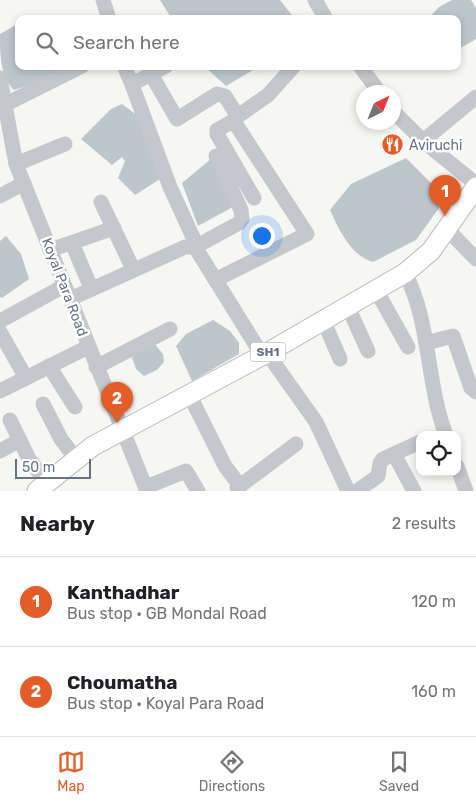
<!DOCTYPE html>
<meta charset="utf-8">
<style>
body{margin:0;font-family:Rubik,sans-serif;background:#f6f6f6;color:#202124}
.controls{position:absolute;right:15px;bottom:15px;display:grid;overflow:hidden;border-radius:10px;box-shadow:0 2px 8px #0003}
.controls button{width:45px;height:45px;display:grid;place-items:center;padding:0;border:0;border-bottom:1px solid #e0e0e0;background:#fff;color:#202124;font:25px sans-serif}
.compass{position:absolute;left:356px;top:85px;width:45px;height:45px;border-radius:50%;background:#fff;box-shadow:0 2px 8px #0003;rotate:43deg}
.scale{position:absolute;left:15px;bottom:12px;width:76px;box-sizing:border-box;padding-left:5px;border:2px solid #657484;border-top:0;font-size:14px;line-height:18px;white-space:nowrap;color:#657484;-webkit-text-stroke:4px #fff;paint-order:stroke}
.you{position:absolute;left:261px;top:235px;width:18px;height:18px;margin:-12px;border:4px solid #fff;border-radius:50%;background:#1a73e8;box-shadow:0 0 0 8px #1a73e833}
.badge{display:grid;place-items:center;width:32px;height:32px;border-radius:50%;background:#e25d27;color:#fff;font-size:16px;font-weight:700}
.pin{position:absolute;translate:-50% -41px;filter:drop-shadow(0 1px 2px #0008)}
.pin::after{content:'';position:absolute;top:26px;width:18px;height:15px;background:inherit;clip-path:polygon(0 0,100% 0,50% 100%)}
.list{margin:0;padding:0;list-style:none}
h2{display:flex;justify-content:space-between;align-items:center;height:65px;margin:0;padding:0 20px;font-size:21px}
h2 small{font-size:16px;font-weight:400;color:#757577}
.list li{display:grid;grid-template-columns:32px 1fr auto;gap:15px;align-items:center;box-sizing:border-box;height:90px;padding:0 20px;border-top:1px solid #e0e0e0}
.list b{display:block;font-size:19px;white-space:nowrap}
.list p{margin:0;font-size:16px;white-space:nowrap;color:#757577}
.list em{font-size:16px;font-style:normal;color:#757577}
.icon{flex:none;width:28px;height:28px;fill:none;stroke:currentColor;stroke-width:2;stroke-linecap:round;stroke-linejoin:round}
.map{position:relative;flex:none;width:476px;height:491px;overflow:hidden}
.search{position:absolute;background:#fff;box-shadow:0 2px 8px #0003;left:15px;right:15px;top:15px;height:55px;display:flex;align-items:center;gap:12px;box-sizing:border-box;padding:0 18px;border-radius:10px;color:#757577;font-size:19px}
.sheet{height:245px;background:#fff}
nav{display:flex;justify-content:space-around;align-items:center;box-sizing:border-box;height:70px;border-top:1px solid #e0e0e0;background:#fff;font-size:14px;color:#757577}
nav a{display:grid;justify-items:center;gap:2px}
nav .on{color:#e25d27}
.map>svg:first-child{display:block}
.water{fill:#bcc6cb}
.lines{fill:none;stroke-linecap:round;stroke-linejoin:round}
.major-casing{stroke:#b5b9bd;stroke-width:21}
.minor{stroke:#c4c7cb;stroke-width:15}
.major{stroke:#fff;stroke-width:19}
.labels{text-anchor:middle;stroke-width:5;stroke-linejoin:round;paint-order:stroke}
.shield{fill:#fff;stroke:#939ea9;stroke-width:1}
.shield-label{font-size:12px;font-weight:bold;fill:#657484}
.poi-label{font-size:14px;fill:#657484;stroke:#fff;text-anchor:start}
.street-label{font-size:14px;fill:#657484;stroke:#fff}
</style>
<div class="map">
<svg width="476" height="491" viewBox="0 0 476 491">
<rect width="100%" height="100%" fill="#f6f6f3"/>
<g class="water">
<polygon points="160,0 280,0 295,19 172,19"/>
<polygon points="452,0 471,0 476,8 476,39 457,50 457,19 429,18 439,7"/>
<path d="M19 23V66H59V75L14 90C0 76 0 53 0 34Z"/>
<polygon points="204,66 260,66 226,86"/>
<polygon points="122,104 143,120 160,179 135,195 118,178 125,161 122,157 112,165 81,139 111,109"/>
<polygon points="217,154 240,203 198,226 182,183"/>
<path d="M406 158 436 188 439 208 416 240 373 262C351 256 339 230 330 210L351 184Z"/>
<polygon points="6,236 21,254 29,279 2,298 0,297 0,241"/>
<polygon points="213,320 230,331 239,343 239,354 192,381 176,346 186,334"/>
<polygon points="153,342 163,354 164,362 157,370 144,376 136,369 132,358 140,347"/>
</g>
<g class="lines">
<defs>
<polyline id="major" points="37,491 93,446 267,353 405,273 431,251 476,187"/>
</defs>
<use href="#major" class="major-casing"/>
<g class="minor">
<polyline points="103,0 109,19"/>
<polyline points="315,0 326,19"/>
<polyline points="124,66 131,82 136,82 166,66"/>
<polyline points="360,66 379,92"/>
<polyline points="152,76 177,119 217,94 225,96 235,112 241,114 268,95 294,66"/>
<polyline points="0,78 16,164 147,491"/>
<polyline points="131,82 170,187 197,246"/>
<polyline points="6,104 82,66"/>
<polyline points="394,112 423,141 476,184"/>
<polyline points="235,120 217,130 217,134 254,198"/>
<polyline points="423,141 476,97"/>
<polyline points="16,164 65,144"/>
<polyline points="0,196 24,183"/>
<polyline points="101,202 133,269"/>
<polyline points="447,229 476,259"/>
<polyline points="72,243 91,288"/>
<polyline points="195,247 262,355"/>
<polyline points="50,250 114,228"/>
<path d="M405 273C431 323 426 383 446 435"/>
<polyline points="215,280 307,234 235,123 238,114"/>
<polyline points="376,290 408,347"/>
<polyline points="70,299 185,247 195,247 239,223 242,219 241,210 216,156"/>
<polyline points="348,307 368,351"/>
<polyline points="0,321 64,286"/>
<polyline points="324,322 340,359"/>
<polyline points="0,332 26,378"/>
<polyline points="426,343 453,336 471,388 476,392"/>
<polyline points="267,353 316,422 348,491"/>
<polyline points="49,366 75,407"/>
<polyline points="96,367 170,329"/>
<polyline points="0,391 88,347"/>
<polyline points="189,394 225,466 240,486"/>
<polyline points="43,404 61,439 76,459"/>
<polyline points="10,420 29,459 46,482"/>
<polyline points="0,451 20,440"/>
<polyline points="394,454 414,491"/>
<polyline points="457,466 466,491"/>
<polyline points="146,487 186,471 198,491"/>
<polyline points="237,488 296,444"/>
<polyline points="357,491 378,476 380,463 383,459 420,442"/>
</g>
<use href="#major" class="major"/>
</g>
<defs>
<symbol id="restaurant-disc" viewBox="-11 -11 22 22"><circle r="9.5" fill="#e25d27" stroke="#fff"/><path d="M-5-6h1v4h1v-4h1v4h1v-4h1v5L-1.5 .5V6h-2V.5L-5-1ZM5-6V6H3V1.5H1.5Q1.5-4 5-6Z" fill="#fff"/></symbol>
</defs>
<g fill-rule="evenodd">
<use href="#restaurant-disc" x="380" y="132" width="25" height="25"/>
</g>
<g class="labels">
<rect class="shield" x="250.5" y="342.5" width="35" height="19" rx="4"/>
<g class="shield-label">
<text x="268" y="356">SH1</text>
</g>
<g class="poi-label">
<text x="409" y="150">Aviruchi</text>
</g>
<g class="street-label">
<text transform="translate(65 287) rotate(69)" y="5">Koyal Para Road</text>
</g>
</g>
</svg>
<div class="controls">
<button><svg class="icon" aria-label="locate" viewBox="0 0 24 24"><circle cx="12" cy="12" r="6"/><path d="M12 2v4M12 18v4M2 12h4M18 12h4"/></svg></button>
</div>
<svg class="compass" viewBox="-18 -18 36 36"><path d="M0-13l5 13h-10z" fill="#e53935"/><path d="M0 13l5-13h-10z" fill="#757577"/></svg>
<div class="scale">50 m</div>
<div class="you"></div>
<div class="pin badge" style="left:445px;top:216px">1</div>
<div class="pin badge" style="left:117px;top:423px">2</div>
<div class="search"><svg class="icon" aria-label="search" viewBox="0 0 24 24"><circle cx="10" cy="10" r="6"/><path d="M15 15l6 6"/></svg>Search here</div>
</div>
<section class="sheet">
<h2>Nearby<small>2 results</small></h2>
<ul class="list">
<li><span class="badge">1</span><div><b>Kanthadhar</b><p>Bus stop · GB Mondal Road</p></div><em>120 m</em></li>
<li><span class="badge">2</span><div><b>Choumatha</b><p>Bus stop · Koyal Para Road</p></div><em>160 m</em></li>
</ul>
</section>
<nav>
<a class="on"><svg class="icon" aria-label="map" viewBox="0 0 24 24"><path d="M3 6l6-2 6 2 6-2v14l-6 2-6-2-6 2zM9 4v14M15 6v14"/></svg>Map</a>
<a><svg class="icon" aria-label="directions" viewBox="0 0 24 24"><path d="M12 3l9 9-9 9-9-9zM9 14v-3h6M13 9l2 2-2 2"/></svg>Directions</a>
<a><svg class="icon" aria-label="saved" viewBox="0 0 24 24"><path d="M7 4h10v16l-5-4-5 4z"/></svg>Saved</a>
</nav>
